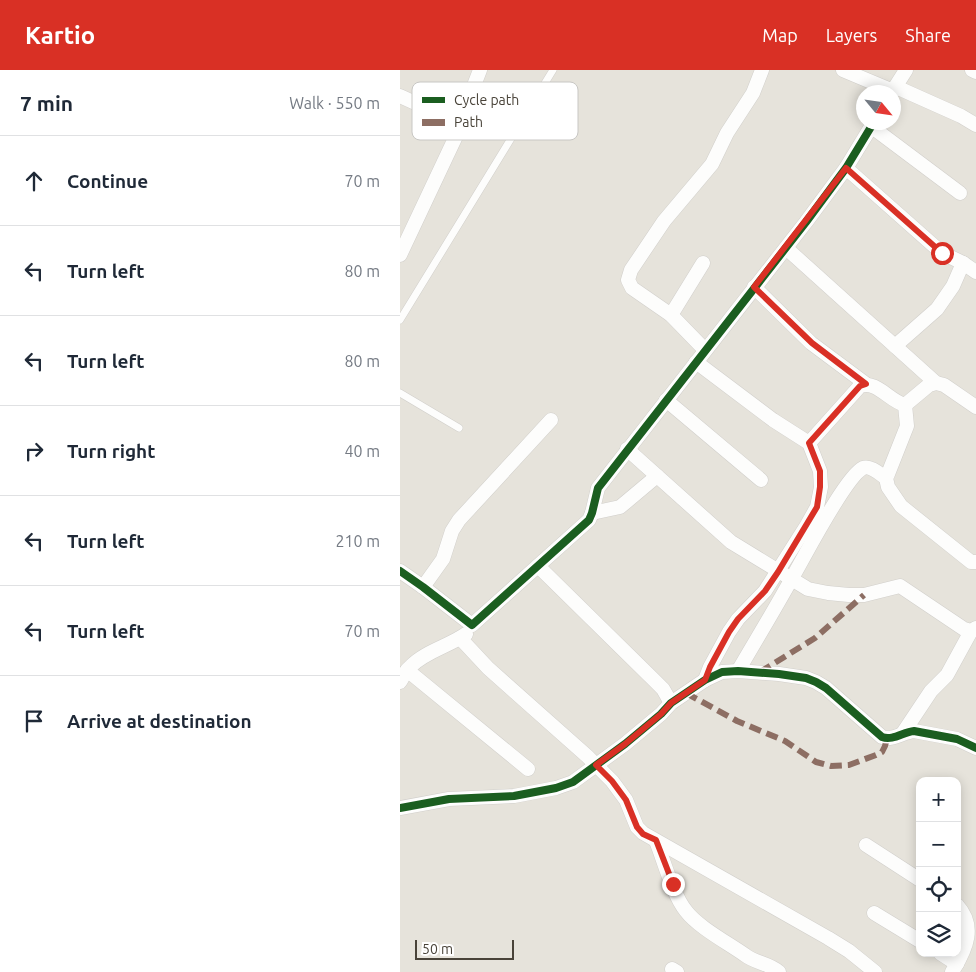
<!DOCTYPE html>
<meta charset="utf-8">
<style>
body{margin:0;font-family:Ubuntu,sans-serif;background:#f6f6f7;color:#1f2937}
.controls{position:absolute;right:15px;bottom:15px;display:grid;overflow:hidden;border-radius:10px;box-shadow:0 2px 12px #0003}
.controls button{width:45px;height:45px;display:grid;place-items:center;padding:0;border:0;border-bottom:1px solid #e0e1e3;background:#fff;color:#1f2937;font:25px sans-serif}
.compass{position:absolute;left:456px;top:15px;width:45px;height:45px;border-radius:50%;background:#fff;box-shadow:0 2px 12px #0003;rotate:119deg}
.scale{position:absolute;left:15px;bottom:12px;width:99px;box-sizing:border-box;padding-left:5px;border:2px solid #494339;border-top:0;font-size:14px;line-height:18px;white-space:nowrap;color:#494339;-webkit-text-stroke:4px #fff;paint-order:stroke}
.stop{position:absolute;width:15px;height:15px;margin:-11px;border:4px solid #d93025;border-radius:50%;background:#fff}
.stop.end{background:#d93025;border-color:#fff;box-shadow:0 1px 5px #0008}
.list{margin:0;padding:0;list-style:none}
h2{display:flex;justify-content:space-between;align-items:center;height:65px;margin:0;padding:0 20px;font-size:21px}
h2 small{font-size:16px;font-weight:400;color:#747a83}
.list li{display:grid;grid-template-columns:32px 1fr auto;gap:15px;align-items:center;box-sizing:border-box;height:90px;padding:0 20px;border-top:1px solid #e0e1e3}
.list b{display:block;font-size:19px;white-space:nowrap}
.list em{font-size:16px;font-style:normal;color:#747a83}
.icon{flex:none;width:28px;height:28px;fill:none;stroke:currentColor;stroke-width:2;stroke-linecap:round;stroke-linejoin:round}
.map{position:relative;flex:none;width:576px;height:902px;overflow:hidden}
header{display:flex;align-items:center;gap:30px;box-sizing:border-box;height:70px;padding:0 25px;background:#d93025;color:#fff}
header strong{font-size:24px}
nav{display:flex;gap:28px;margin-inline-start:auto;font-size:18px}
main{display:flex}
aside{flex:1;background:#fff}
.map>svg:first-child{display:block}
.residential{fill:#e6e3db;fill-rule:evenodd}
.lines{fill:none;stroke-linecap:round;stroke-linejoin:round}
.lane-casing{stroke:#d1cfcb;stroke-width:8}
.street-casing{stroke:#d1cfcb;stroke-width:15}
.lane{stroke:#fdfdfc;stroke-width:7}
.street{stroke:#fdfdfc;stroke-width:14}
.quiet{stroke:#8d6e63;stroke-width:6;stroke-dasharray:12 6;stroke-linecap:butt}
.cycleway-casing{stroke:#fff;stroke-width:11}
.cycleway{stroke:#1b5e20;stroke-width:8}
.route{stroke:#d93025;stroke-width:6}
.key{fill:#fff;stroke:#c8c7c4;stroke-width:1}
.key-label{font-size:14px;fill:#494339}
</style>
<header>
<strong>Kartio</strong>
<nav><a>Map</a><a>Layers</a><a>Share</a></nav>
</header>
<main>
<aside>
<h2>7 min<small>Walk · 550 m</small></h2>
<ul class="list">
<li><svg class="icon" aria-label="ahead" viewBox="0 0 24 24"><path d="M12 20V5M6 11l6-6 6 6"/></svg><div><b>Continue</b></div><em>70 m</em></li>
<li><svg class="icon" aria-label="left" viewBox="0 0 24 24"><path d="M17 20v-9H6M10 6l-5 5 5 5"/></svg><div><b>Turn left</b></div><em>80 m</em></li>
<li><svg class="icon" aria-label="left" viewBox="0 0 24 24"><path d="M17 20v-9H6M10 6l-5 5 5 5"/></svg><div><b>Turn left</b></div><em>80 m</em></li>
<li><svg class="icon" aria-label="right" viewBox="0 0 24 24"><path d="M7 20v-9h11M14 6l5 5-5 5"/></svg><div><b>Turn right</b></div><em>40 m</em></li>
<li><svg class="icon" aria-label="left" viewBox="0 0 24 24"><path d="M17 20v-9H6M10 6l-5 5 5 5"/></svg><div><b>Turn left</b></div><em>210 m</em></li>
<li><svg class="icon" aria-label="left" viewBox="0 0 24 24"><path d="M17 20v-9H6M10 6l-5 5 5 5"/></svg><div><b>Turn left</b></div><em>70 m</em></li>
<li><svg class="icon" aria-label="arrive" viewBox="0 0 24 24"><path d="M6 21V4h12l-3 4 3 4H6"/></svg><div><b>Arrive at destination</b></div></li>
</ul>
</aside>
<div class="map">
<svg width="576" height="902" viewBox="0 0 576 902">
<rect width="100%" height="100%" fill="#f3f1ed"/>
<path class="residential" d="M0 0H576V902H0ZM463 22H493V52H463ZM520 711H557V883H520Z"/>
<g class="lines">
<defs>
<g id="lane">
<polyline points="0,250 153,0"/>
<polyline points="0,323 59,358"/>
</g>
<g id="street">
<polyline points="443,0 493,21"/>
<polyline points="572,0 576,2"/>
<polyline points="496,17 561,46 576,55"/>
<polyline points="492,22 506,0"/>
<polyline points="0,26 46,47 54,47 63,29 73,18 80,0"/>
<polyline points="472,57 560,123"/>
<polyline points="446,98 542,183 563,193 576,202"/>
<polyline points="386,178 536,313"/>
<polyline points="0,185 57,64 58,59 54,47"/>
<polyline points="354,217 411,273 466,314"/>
<polyline points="271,245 303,193"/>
<polyline points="495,276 537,239 553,216 563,193"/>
<polyline points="305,280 271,245 232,218 228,210 231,200 264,151 312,94 327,63 353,23 362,0"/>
<polyline points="296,292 373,350 409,373 420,401 421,417 417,437 407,455 365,521 338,549 329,562 310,597 305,610"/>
<polyline points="266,330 361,410"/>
<polyline points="505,335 507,356 488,404 486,408 488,417 501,436 571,492 576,492"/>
<path d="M409 373 460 316C477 310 489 331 505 335L529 315 536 313 544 315 576 337"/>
<polyline points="227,379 331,472 408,519 428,523 449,525 464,525 500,516 564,559 571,561 576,558"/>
<polyline points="192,443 220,437 257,406"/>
<polyline points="138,496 255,611 263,619 271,633"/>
<polyline points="0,501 23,517 72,555 189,450 192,443 198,418 406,152 446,98 474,52"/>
<polyline points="23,517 43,489 52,461 59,450 151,350"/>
<polyline points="60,568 88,598 187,686 212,711 226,730 237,757 243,763 428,868 449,881 475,902"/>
<polyline points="7,600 128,699"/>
<path d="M338 601C356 570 375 539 392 508 404 488 445 407 463 398 470 395 480 404 486 408"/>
<path d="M0 612C3 607 6 600 11 596 26 581 49 576 66 564"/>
<polyline points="503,663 531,621 547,605 571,561"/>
<path d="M0 738 49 729 114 726 156 718 173 712 225 674 261 644 271 633 305 610 322 602 338 601 379 604 406 608 416 612 426 618 482 667C493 671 503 662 514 661L557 669 576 678"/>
<path d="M256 771C264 791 273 825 286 841 298 857 328 873 345 885 355 893 369 893 379 902"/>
<polyline points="466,775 520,810"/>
<polyline points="474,843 520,871"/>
<polyline points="540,883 557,894"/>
<polyline points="272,899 277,902"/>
<path d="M552 902C567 878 576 856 557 835"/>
</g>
</defs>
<use href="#lane" class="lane-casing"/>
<use href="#street" class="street-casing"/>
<use href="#lane" class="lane"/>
<use href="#street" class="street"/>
<g class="quiet">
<polyline points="360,602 415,568 464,525"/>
<polyline points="286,623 337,651 385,671 416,692 431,696 449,695 476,685 482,682 485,676 487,668"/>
</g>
<defs>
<g id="cycleway">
<polyline points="0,501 23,517 72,555 189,450 192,443 198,418 406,152 446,98 474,52"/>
<path d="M0 738 49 729 114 726 156 718 173 712 225 674 261 644 271 633 305 610 322 602 338 601 379 604 406 608 416 612 426 618 482 667C493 671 503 662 514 661L557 669 576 678"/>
</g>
</defs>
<use href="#cycleway" class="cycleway-casing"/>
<use href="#cycleway" class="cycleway"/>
</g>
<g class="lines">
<polyline class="route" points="273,814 256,770 243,764 237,757 226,730 212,711 196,695 225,674 261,644 271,633 305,610 310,597 329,562 338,549 365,521 378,502 417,437 420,417 420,401 409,373 460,316 466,314 412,273 354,217 446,98 542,183"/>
</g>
<rect x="12" y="12" width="166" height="58" rx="8" class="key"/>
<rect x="22" y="27" width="23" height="6" fill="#1b5e20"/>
<rect x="22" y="49" width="23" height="7" fill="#8d6e63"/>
<g class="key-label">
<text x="54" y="35">Cycle path</text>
<text x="54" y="57">Path</text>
</g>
</svg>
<div class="controls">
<button>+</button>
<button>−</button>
<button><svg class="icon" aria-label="locate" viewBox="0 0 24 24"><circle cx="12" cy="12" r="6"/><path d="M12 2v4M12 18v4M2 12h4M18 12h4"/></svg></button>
<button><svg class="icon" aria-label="layers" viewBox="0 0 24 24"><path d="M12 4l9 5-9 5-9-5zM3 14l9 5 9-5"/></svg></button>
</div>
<svg class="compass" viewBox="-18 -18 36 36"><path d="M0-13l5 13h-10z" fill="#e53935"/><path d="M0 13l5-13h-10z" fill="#747a83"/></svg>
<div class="scale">50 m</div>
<div class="stop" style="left:542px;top:183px"></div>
<div class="stop end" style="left:273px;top:814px"></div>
</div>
</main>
